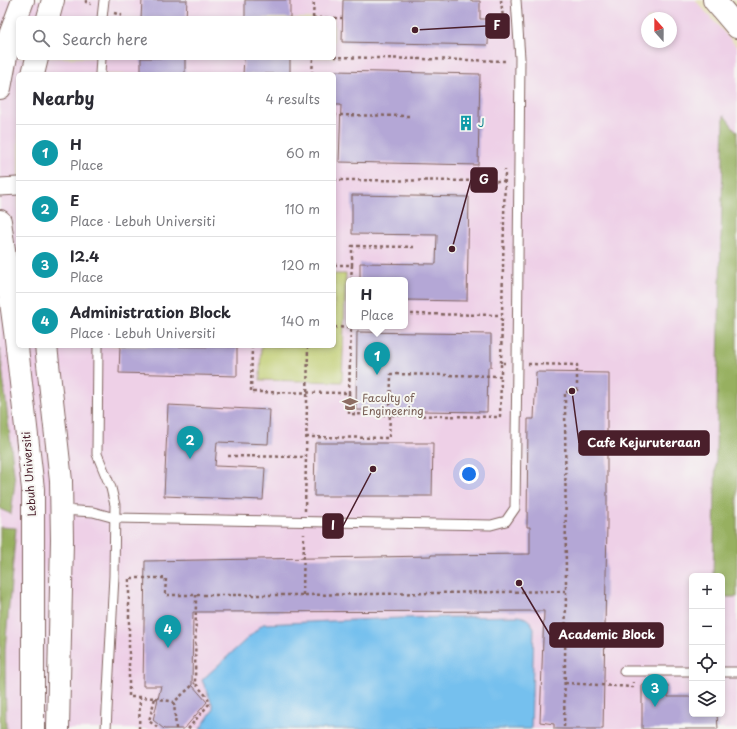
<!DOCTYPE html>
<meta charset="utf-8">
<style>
body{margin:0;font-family:"Playpen Sans",sans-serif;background:#f7f7f7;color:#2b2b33}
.controls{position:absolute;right:12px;bottom:12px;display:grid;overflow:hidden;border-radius:6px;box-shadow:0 2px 6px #0003}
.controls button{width:36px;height:36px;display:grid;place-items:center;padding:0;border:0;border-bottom:1px solid #e1e1e2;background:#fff;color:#2b2b33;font:20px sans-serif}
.compass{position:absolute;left:641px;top:12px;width:36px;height:36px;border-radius:50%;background:#fff;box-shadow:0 2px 6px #0003;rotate:339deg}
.you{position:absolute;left:469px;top:474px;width:14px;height:14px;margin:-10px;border:3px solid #fff;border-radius:50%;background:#1a73e8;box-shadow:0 0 0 6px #1a73e833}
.badge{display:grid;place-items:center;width:26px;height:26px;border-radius:50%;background:#d1495b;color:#fff;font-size:13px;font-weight:700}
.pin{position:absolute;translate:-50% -33px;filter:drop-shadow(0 1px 2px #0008)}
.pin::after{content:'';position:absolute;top:21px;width:14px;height:12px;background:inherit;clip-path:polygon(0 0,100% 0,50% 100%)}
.popup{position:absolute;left:346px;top:277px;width:62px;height:52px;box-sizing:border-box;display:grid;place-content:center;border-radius:6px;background:#fff;filter:drop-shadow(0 1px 3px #0005);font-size:13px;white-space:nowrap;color:#7c7c81}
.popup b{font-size:15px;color:#2b2b33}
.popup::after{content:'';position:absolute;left:50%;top:100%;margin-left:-8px;border:8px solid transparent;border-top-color:#fff}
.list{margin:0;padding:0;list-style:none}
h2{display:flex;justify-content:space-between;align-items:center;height:52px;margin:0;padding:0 16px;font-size:17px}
h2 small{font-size:13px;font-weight:400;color:#7c7c81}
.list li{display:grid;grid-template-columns:26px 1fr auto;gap:12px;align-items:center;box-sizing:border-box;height:56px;padding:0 16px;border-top:1px solid #e1e1e2}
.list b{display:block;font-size:15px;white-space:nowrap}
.list p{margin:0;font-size:13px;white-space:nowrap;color:#7c7c81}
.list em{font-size:13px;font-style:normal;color:#7c7c81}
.icon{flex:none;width:22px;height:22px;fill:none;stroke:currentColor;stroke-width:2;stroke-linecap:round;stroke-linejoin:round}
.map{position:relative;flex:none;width:737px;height:729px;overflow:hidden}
.search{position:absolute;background:#fff;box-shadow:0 2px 6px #0003;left:16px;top:16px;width:320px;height:44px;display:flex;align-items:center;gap:10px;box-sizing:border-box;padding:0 14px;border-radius:6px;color:#7c7c81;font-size:15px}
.panel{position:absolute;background:#fff;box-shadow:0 2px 6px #0003;left:16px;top:72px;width:320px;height:276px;border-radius:6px}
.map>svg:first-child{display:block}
.built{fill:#eed0e7;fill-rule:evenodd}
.green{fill:#bfcc6e;stroke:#84764c}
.forest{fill:#97b061;stroke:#706846}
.water{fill:#74c0ee;stroke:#5f708c}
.building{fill:#b4a7d6}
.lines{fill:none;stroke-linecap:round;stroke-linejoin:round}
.service-casing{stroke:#826460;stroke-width:11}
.minor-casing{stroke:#826460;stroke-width:19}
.tertiary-casing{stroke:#826460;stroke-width:24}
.primary-casing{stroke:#826460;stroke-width:24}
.path{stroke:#826460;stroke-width:2.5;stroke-dasharray:3 3;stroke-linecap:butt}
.service{stroke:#fff;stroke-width:9}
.minor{stroke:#fff;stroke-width:17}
.tertiary{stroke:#fff;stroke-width:22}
.primary{stroke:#fff;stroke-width:22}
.labels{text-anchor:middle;stroke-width:4;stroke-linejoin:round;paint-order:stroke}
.culture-label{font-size:11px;fill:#0d838f;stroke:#f6f6f2;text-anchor:start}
.education-label{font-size:11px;fill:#785e54;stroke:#f6f6f2;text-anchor:start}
.street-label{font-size:11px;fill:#4a1f2b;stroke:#f6f6f2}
.leader{fill:none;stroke:#4a1f2b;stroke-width:1.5}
.callout-dot{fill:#4a1f2b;stroke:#f6f6f2;stroke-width:1.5}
.callout{fill:#4a1f2b;stroke:#4a1f2b;stroke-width:1.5}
.callout-label{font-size:12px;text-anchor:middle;font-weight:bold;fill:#fff}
</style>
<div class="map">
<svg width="737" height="729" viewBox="0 0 737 729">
<rect width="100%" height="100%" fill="#f6f6f2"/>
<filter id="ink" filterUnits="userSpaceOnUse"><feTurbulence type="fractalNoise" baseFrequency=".025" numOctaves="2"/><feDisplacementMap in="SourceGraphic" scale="8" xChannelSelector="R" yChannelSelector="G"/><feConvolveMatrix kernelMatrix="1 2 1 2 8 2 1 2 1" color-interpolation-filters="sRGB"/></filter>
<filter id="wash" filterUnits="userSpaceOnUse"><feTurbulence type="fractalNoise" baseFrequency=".012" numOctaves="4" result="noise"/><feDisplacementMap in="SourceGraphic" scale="16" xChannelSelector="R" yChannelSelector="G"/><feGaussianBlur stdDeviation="0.9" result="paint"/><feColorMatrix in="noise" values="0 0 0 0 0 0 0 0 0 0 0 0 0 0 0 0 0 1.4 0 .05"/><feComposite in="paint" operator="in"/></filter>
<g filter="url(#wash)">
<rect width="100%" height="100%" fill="#e9e3c2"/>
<path class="built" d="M0 0H695L737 47V729H0ZM18 18H334V58H18ZM647 18H671V42H647ZM18 74H334V346H18ZM349 280H405V326H349ZM692 576H722V714H692Z"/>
<polygon class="green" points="334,274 346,274 342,382 260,380 261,346 334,346"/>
<g class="forest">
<polygon points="724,115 737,132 737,597 722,597 722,576 713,576"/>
<polygon points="0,349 15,482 11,514 0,509"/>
<polygon points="0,527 16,528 5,650 6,729 0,729"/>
</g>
<path class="water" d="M518 616C526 617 530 620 534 628L531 729H200L213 710V706L202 680 263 624 401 618Z"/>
<g id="blocks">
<g class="building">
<polygon points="142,0 187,0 186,18 141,18"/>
<rect x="245" y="0" width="45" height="18"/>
<polygon points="343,0 472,0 472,1 480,1 480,19 489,19 488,45 342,42"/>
<rect x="141" y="58" width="44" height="16"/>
<polygon points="244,58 290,58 290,74 243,74"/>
<polygon points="334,71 480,74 478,165 339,162 341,105 334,105"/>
<polygon points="352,195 469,197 467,301 405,300 405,280 360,280 360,263 436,264 437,235 352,234"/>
<polygon points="357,332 491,334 491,367 488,367 487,412 356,410"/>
<polygon points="120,346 237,347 237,376 119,373"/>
<polygon points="536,372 609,373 609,410 607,410 607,524 603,729 554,729 554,724 540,722 544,611 193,612 192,685 207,702 184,729 164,729 153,720 161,686 143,686 145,561 431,556 431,555 530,554 530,527 527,527 528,419 534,419"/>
<polygon points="168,405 270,410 268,444 217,442 215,466 265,468 263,500 164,496"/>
<polygon points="315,443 433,443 432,496 314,496"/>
<polygon points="642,685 668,685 668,697 692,697 692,714 717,714 718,729 642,729"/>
</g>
</g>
</g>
<g filter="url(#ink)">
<use href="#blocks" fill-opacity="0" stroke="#826460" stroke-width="1"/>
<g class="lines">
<defs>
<g id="service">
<polyline points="102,18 104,0"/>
<polyline points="100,74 101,58"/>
<polyline points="98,346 97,454 111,488 115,505 114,576 106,729"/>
<polyline points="62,510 93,512 115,518 491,525 506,521 515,508 517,364 520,58 516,0"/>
<polyline points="624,671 692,671"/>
<polyline points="722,672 737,672"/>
</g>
<polyline id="minor" points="0,187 18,186"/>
<g id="tertiary">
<polyline points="48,18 53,0"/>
<polyline points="33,74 37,58"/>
<polyline points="0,88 10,35 23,0"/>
<polyline points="0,221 16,339 33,489 33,729"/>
<polyline points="46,346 61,481 62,540 58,729"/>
</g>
<polyline id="primary" points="714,0 737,27"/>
</defs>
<use href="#service" class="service-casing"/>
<use href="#minor" class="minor-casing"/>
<use href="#tertiary" class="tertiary-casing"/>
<use href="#primary" class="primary-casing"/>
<g class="path">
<polyline points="86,0 86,2 91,4"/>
<polyline points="501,0 504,27"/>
<polyline points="114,13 121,15 120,18"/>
<polyline points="313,18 332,18"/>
<polyline points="313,18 314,0"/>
<polyline points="334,18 342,18"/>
<polyline points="334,57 507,61"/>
<polyline points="312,74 313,58"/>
<polyline points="334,115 411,116"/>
<polyline points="334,180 504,181"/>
<polyline points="334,265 352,265 351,280"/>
<polyline points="352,265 352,246 417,247"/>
<polyline points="405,314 502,315"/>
<polyline points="334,327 351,328"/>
<polyline points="252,346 251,392 349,393 351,326"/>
<polyline points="501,363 505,170"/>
<polyline points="528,364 577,365 577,392 565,392 566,591 564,729"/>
<polyline points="349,393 349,414 390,415 391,374 501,376 501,363 505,363"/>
<polyline points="306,437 389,438 390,415 500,417 501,376"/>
<polyline points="228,456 306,457"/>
<polyline points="305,511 308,346"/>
<polyline points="303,595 304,534"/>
<polyline points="565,683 633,687 633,682"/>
<polyline points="140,697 129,697 129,578 166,578 165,595 303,595 566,591"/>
<polyline points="155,698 174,702"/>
<polyline points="139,729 140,697 155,698 149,721 159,729"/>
<polyline points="176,729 174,702 195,683"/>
<polyline points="188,729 209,704 208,698 195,683 196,595"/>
</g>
<use href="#service" class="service"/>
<use href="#minor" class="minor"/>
<use href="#tertiary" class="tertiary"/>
<use href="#primary" class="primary"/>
</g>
</g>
<defs>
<symbol id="building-bare" viewBox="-9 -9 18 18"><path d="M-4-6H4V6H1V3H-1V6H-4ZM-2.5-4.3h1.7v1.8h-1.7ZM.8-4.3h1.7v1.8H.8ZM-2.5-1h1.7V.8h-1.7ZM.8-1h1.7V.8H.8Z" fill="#0f9aa8" stroke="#f6f6f2" stroke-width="2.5" paint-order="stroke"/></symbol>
<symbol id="university-bare" viewBox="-9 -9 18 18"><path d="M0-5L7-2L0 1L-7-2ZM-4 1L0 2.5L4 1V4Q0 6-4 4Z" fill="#8d6e63" stroke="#f6f6f2" stroke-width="2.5" paint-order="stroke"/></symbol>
</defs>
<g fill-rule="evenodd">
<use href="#building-bare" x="455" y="112" width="22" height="22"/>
<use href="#university-bare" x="339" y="393" width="22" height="22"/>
</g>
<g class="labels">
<g class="culture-label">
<text x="478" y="127">J</text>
</g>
<g class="education-label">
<text x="362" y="402">Faculty of<tspan x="362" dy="13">Engineering</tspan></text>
</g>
<g class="street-label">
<text transform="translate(29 474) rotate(-94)" y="4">Lebuh Universiti</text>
</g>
</g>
<path class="leader" d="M415 30L486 26M452 249L471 180M572 391L579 443M373 469L343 526M519 583L550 635"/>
<g class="callout-dot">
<circle cx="415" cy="30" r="4"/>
<circle cx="452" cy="249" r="4"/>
<circle cx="572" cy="391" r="4"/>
<circle cx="373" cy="469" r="4"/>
<circle cx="519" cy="583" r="4"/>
</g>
<g class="callout">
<rect x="486" y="14" width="23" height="24" rx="4"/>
<rect x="471" y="168" width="26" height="24" rx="4"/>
<rect x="579" y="431" width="130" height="24" rx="4"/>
<rect x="323" y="514" width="20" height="24" rx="4"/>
<rect x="550" y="623" width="113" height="24" rx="4"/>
</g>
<g class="callout-label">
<text x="497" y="30">F</text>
<text x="484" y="184">G</text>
<text x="644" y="447">Cafe Kejuruteraan</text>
<text x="333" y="530">I</text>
<text x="607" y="639">Academic Block</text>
</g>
</svg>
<div class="controls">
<button>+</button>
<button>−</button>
<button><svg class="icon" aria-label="locate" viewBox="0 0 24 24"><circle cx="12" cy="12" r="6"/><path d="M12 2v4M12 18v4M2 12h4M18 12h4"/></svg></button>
<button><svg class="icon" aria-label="layers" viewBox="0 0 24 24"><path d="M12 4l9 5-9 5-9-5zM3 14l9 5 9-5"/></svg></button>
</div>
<svg class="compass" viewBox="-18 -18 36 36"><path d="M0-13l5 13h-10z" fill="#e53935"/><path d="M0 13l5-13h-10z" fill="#7c7c81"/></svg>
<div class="you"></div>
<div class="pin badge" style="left:377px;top:375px;background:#0f9aa8">1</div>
<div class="popup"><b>H</b>Place</div>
<div class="pin badge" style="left:190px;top:459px;background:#0f9aa8">2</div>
<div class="pin badge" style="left:655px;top:707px;background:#0f9aa8">3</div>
<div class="pin badge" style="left:168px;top:648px;background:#0f9aa8">4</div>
<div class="search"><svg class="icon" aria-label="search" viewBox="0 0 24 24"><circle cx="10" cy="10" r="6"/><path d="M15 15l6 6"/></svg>Search here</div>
<section class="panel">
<h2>Nearby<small>4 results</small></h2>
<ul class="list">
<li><span class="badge" style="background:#0f9aa8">1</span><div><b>H</b><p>Place</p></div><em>60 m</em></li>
<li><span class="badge" style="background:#0f9aa8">2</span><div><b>E</b><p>Place · Lebuh Universiti</p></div><em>110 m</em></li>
<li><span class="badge" style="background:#0f9aa8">3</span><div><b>I2.4</b><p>Place</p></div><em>120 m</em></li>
<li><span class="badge" style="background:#0f9aa8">4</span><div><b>Administration Block</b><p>Place · Lebuh Universiti</p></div><em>140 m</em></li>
</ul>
</section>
</div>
